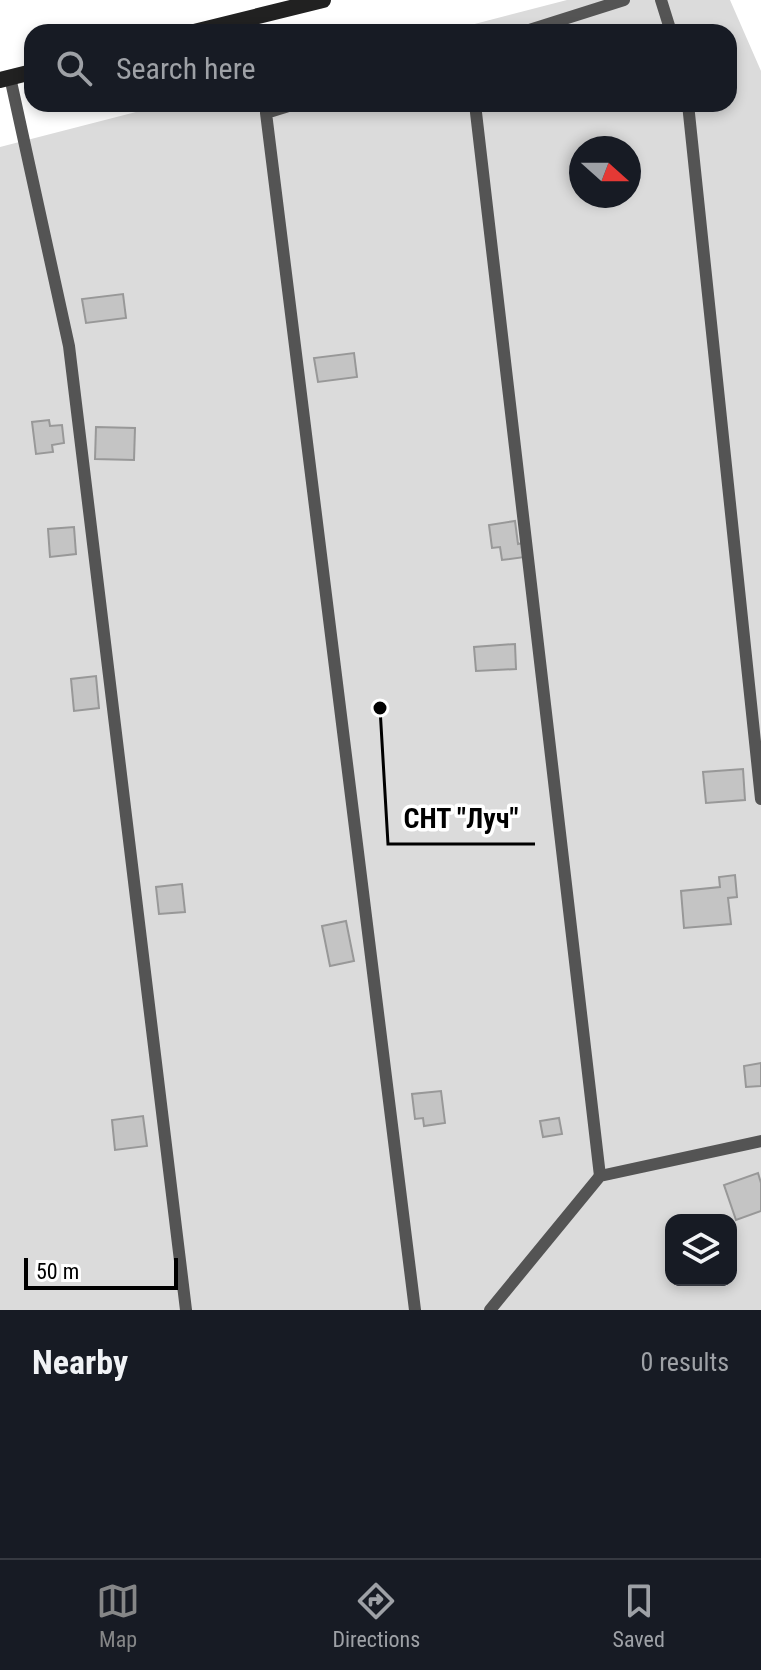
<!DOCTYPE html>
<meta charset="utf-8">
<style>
body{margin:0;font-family:"Roboto Condensed",sans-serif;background:#20242c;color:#f1f3f6}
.controls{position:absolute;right:24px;bottom:24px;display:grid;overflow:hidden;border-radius:16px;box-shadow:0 4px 12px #0003}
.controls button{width:72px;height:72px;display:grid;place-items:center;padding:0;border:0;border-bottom:2px solid #363941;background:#171b24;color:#f1f3f6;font:40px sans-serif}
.compass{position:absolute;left:569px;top:136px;width:72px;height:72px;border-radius:50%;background:#171b24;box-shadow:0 4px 12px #0003;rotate:111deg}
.scale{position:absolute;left:24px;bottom:20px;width:154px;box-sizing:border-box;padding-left:8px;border:4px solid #000;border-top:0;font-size:22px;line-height:28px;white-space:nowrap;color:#000;-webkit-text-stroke:6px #fff;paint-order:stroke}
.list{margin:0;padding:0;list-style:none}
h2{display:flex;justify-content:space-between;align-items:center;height:104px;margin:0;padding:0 32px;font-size:34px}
h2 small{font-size:26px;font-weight:400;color:#9ea1a6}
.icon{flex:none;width:44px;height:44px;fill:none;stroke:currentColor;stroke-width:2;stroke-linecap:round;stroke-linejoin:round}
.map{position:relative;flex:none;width:761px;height:1310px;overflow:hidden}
.search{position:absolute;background:#171b24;box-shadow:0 4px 12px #0003;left:24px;right:24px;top:24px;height:88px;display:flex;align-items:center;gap:20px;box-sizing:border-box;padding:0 28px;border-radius:24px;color:#9ea1a6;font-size:30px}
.sheet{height:248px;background:#171b24}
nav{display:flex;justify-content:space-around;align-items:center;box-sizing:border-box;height:112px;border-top:2px solid #363941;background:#171b24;font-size:22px;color:#9ea1a6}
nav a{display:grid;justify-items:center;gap:4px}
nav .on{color:#858687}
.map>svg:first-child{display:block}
.green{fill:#dbdbdb;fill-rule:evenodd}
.building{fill:#c4c4c4;stroke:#989898;stroke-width:2}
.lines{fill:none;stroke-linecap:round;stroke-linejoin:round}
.lane{stroke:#545454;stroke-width:12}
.secondary{stroke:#212121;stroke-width:16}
.leader{fill:none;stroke:#000;stroke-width:3}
.callout-dot{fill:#000;stroke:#fff;stroke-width:3}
.callout-label{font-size:28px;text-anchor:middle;font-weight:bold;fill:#000;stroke:#fff;stroke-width:7;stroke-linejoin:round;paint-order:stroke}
</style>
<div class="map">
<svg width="761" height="1310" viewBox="0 0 761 1310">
<rect width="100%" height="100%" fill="#fff"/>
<path class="green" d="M567 0H730L761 71V1310H0V147L167 104H729V32H444ZM581 148H629V196H581ZM671 1220H731V1280H671Z"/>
<g class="building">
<polygon points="123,294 126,318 86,323 82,299"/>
<polygon points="354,353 357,377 318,382 314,358"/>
<polygon points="49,420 50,426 62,425 64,443 52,445 53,452 36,454 32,422"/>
<polygon points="96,427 135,428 134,460 95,459"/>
<polygon points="515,521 518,544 523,543 525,557 502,560 500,547 492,548 489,525"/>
<polygon points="74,527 76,554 50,557 48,529"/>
<polygon points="515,644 516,669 476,671 474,647"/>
<polygon points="96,676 99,708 74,711 71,679"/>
<polygon points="743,769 745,800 706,803 703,772"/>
<polygon points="735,875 737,897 728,898 731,924 684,928 681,891 720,887 719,877"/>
<polygon points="182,884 185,912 159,914 156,887"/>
<polygon points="346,921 354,961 330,966 322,926"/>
<polygon points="761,1063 761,1086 746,1087 744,1066"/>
<polygon points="441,1091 445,1123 424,1126 423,1118 415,1119 412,1094"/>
<polygon points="143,1116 147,1146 115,1150 112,1120"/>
<polygon points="559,1118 562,1134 543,1137 540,1121"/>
<polygon points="758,1173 761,1183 761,1211 736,1220 724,1185"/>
</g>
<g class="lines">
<g class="lane">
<polyline points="661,0 671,32"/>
<polyline points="523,32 624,0"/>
<polyline points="10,77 69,346 186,1310"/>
<polyline points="295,104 266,113 415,1310"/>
<polyline points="475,104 600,1176"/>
<polyline points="688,104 761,799"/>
<polyline points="490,1310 600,1176 761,1141"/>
</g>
<g class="secondary">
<polyline points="194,32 323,0"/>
<polyline points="0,80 32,72"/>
</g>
</g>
<path class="leader" d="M380 708L388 844H535"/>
<circle class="callout-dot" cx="380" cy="708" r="8"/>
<g class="callout-label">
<text x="461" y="828">СНТ "Луч"</text>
</g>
</svg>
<div class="controls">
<button><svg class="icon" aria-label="layers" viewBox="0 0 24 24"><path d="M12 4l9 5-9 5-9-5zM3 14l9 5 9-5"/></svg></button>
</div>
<svg class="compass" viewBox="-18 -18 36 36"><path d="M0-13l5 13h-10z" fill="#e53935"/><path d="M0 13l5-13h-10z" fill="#9ea1a6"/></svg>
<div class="scale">50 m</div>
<div class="search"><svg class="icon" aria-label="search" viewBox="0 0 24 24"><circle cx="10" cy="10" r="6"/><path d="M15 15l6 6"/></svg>Search here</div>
</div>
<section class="sheet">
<h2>Nearby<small>0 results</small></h2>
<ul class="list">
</ul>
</section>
<nav>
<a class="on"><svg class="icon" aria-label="map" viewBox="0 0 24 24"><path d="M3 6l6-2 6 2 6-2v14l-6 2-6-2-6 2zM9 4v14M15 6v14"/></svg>Map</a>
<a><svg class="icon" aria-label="directions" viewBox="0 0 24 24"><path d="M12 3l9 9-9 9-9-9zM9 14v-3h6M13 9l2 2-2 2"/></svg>Directions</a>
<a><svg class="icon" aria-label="saved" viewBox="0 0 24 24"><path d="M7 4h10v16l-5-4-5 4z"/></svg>Saved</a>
</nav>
